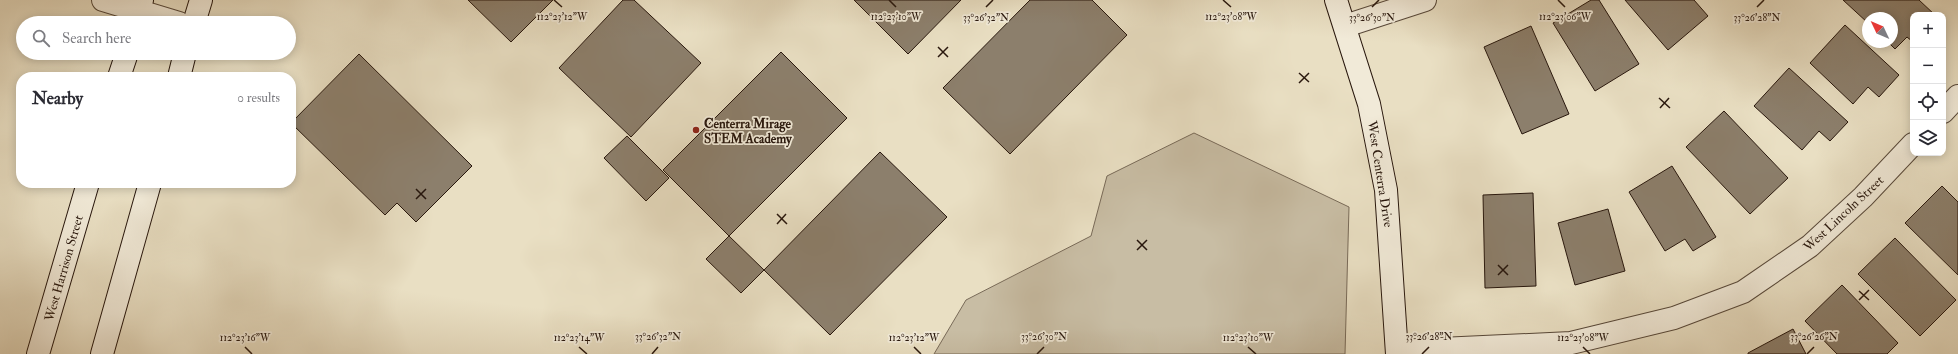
<!DOCTYPE html>
<meta charset="utf-8">
<style>
body{margin:0;font-family:"IM FELL Double Pica",serif;background:#f7f7f7;color:#2b2b33}
.controls{position:absolute;right:12px;top:12px;display:grid;overflow:hidden;border-radius:8px;box-shadow:0 2px 10px #0003}
.controls button{width:36px;height:36px;display:grid;place-items:center;padding:0;border:0;border-bottom:1px solid #e1e1e2;background:#fff;color:#2b2b33;font:20px sans-serif}
.compass{position:absolute;left:1862px;top:12px;width:36px;height:36px;border-radius:50%;background:#fff;box-shadow:0 2px 10px #0003;rotate:314deg}
.list{margin:0;padding:0;list-style:none}
h2{display:flex;justify-content:space-between;align-items:center;height:52px;margin:0;padding:0 16px;font-size:17px}
h2 small{font-size:13px;font-weight:400;color:#7c7c81}
.icon{flex:none;width:22px;height:22px;fill:none;stroke:currentColor;stroke-width:2;stroke-linecap:round;stroke-linejoin:round}
.map{position:relative;flex:none;width:1958px;height:354px;overflow:hidden}
.search{position:absolute;background:#fff;box-shadow:0 2px 10px #0003;left:16px;top:16px;width:280px;height:44px;display:flex;align-items:center;gap:10px;box-sizing:border-box;padding:0 14px;border-radius:22px;color:#7c7c81;font-size:15px}
.panel{position:absolute;background:#fff;box-shadow:0 2px 10px #0003;left:16px;top:72px;width:280px;height:116px;border-radius:16px}
.map>svg:first-child{display:block}
.green{fill:#c8bda4;stroke:#786a58}
.building{fill:#8c7f6c;stroke:#28170d}
.lines{fill:none;stroke-linecap:round;stroke-linejoin:round}
.street-casing{stroke:#58493a;stroke-width:24}
.secondary-casing{stroke:#28170d;stroke-width:24}
.street{stroke:#f1ead8;stroke-width:22}
.secondary{stroke:#f1ead8;stroke-width:22}
.ticks{fill:none;stroke:#28170d;stroke-width:1.5}
.poi-dot{fill:#8f2418;stroke:#f1ead8;stroke-width:1.5}
.labels{text-anchor:middle;stroke-width:3.5;stroke-linejoin:round;paint-order:stroke}
.poi-label{font-size:13px;font-weight:bold;fill:#28170d;stroke:#f1ead8;text-anchor:start}
.street-label{font-size:13px;fill:#28170d;stroke:#f1ead8}
.ticks-label{font-size:10px;text-anchor:middle;fill:#28170d;stroke:#f1ead8;stroke-width:3.5;stroke-linejoin:round;paint-order:stroke}
</style>
<div class="map">
<svg width="1958" height="354" viewBox="0 0 1958 354">
<rect width="100%" height="100%" fill="#e9dfc3"/>
<filter id="stains"><feTurbulence type="fractalNoise" baseFrequency=".005" numOctaves="4"/><feColorMatrix values="0 0 0 0 .2 0 0 0 0 .09 0 0 0 0 .02 0 0 0 .5 -.17"/></filter>
<radialGradient id="worn" r=".72"><stop offset=".6" stop-color="#630" stop-opacity="0"/><stop offset="1" stop-color="#630" stop-opacity=".3"/></radialGradient>
<polygon class="green" points="1194,133 1349,207 1345,354 934,354 966,300 1091,236 1107,176"/>
<g class="building">
<polygon points="468,0 553,0 511,42"/>
<polygon points="623,0 634,0 701,63 631,137 559,68"/>
<polygon points="854,0 961,0 908,54"/>
<polygon points="1030,0 1092,0 1127,35 1010,154 943,88"/>
<polygon points="1591,0 1599,0 1639,64 1595,91 1553,23"/>
<polygon points="1625,0 1694,0 1708,16 1668,50"/>
<polygon points="1843,0 1919,0 1935,15 1913,15 1913,42 1907,37 1895,49 1888,42 1892,42 1892,18 1868,18 1868,23"/>
<polygon points="1845,25 1899,75 1879,97 1868,87 1853,104 1810,63"/>
<polygon points="1531,26 1569,114 1522,134 1484,47"/>
<polygon points="781,52 847,118 729,236 663,170"/>
<polygon points="359,54 472,166 416,222 397,203 385,215 291,123"/>
<polygon points="1789,68 1848,122 1830,141 1819,131 1802,150 1754,106"/>
<polygon points="1724,111 1788,178 1750,214 1686,147"/>
<polygon points="627,136 669,178 646,201 604,158"/>
<polygon points="880,152 947,217 830,335 764,270"/>
<polygon points="1672,166 1716,237 1693,251 1685,239 1665,251 1629,192"/>
<polygon points="1942,186 1958,202 1958,275 1905,223"/>
<polygon points="1533,193 1536,286 1485,288 1483,195"/>
<polygon points="1608,209 1625,271 1575,285 1558,223"/>
<polygon points="729,236 764,270 741,293 706,259"/>
<polygon points="1895,238 1956,300 1920,336 1858,274"/>
<polygon points="1842,285 1898,343 1887,354 1837,354 1805,321"/>
<polygon points="1793,329 1806,354 1748,354 1748,353"/>
</g>
<g class="lines">
<defs>
<g id="street">
<polyline points="103,0 179,23"/>
<polyline points="1345,26 1425,0"/>
<polyline points="1943,112 1958,96"/>
<polyline points="1397,351 1571,343 1674,318 1743,292 1810,246 1863,197 1913,144"/>
</g>
<g id="secondary">
<polyline points="1336,0 1369,104 1386,190 1397,354"/>
<polyline points="135,23 142,0"/>
<polyline points="194,23 201,0"/>
<polyline points="119,77 127,53"/>
<polyline points="179,77 185,53"/>
<polyline points="38,354 88,183"/>
<polyline points="102,354 150,183"/>
</g>
</defs>
<use href="#street" class="street-casing"/>
<use href="#secondary" class="secondary-casing"/>
<use href="#street" class="street"/>
<use href="#secondary" class="secondary"/>
</g>
<path class="ticks" d="M554 0 562 7M889 0 896 7M1223 0 1231 7M1558 0 1565 7M986 7 993 0M1372 7 1379 0M1757 7 1764 0M938 47 948 57M938 57 948 47M1299 73 1309 82M1299 83 1309 73M1659 98 1670 108M1660 108 1669 98M416 189 426 199M416 199 426 189M777 214 787 224M777 224 786 214M1137 240 1147 250M1137 250 1147 240M1498 265 1508 275M1498 275 1508 265M1859 291 1869 300M1859 300 1869 290M245 347 252 354M579 347 587 354M914 347 921 354M1248 347 1256 354M1583 347 1590 354M652 354 658 347M1037 354 1044 347M1422 354 1429 347M1807 354 1814 347"/>
<circle class="poi-dot" cx="696" cy="130" r="4"/>
<g class="labels">
<g class="poi-label">
<text x="704" y="128">Centerra Mirage<tspan x="704" dy="15">STEM Academy</tspan></text>
</g>
<g class="street-label">
<text transform="translate(1381 174) rotate(81)" y="5">West Centerra Drive</text>
<text transform="translate(1843 213) rotate(-43)" y="5">West Lincoln Street</text>
<text transform="translate(63 268) rotate(-74)" y="5">West Harrison Street</text>
</g>
</g>
<g class="ticks-label">
<text x="562" y="20">112°23'12"W</text>
<text x="896" y="20">112°23'10"W</text>
<text x="1231" y="20">112°23'08"W</text>
<text x="1565" y="20">112°23'06"W</text>
<text x="986" y="21">33°26'32"N</text>
<text x="1372" y="21">33°26'30"N</text>
<text x="1757" y="21">33°26'28"N</text>
<text x="658" y="340">33°26'32"N</text>
<text x="1044" y="340">33°26'30"N</text>
<text x="1429" y="340">33°26'28"N</text>
<text x="1814" y="340">33°26'26"N</text>
<text x="245" y="341">112°23'16"W</text>
<text x="579" y="341">112°23'14"W</text>
<text x="914" y="341">112°23'12"W</text>
<text x="1248" y="341">112°23'10"W</text>
<text x="1583" y="341">112°23'08"W</text>
</g>
<rect width="100%" height="100%" filter="url(#stains)"/>
<rect width="100%" height="100%" fill="url(#worn)"/>
</svg>
<div class="controls">
<button>+</button>
<button>−</button>
<button><svg class="icon" aria-label="locate" viewBox="0 0 24 24"><circle cx="12" cy="12" r="6"/><path d="M12 2v4M12 18v4M2 12h4M18 12h4"/></svg></button>
<button><svg class="icon" aria-label="layers" viewBox="0 0 24 24"><path d="M12 4l9 5-9 5-9-5zM3 14l9 5 9-5"/></svg></button>
</div>
<svg class="compass" viewBox="-18 -18 36 36"><path d="M0-13l5 13h-10z" fill="#e53935"/><path d="M0 13l5-13h-10z" fill="#7c7c81"/></svg>
<div class="search"><svg class="icon" aria-label="search" viewBox="0 0 24 24"><circle cx="10" cy="10" r="6"/><path d="M15 15l6 6"/></svg>Search here</div>
<section class="panel">
<h2>Nearby<small>0 results</small></h2>
<ul class="list">
</ul>
</section>
</div>
